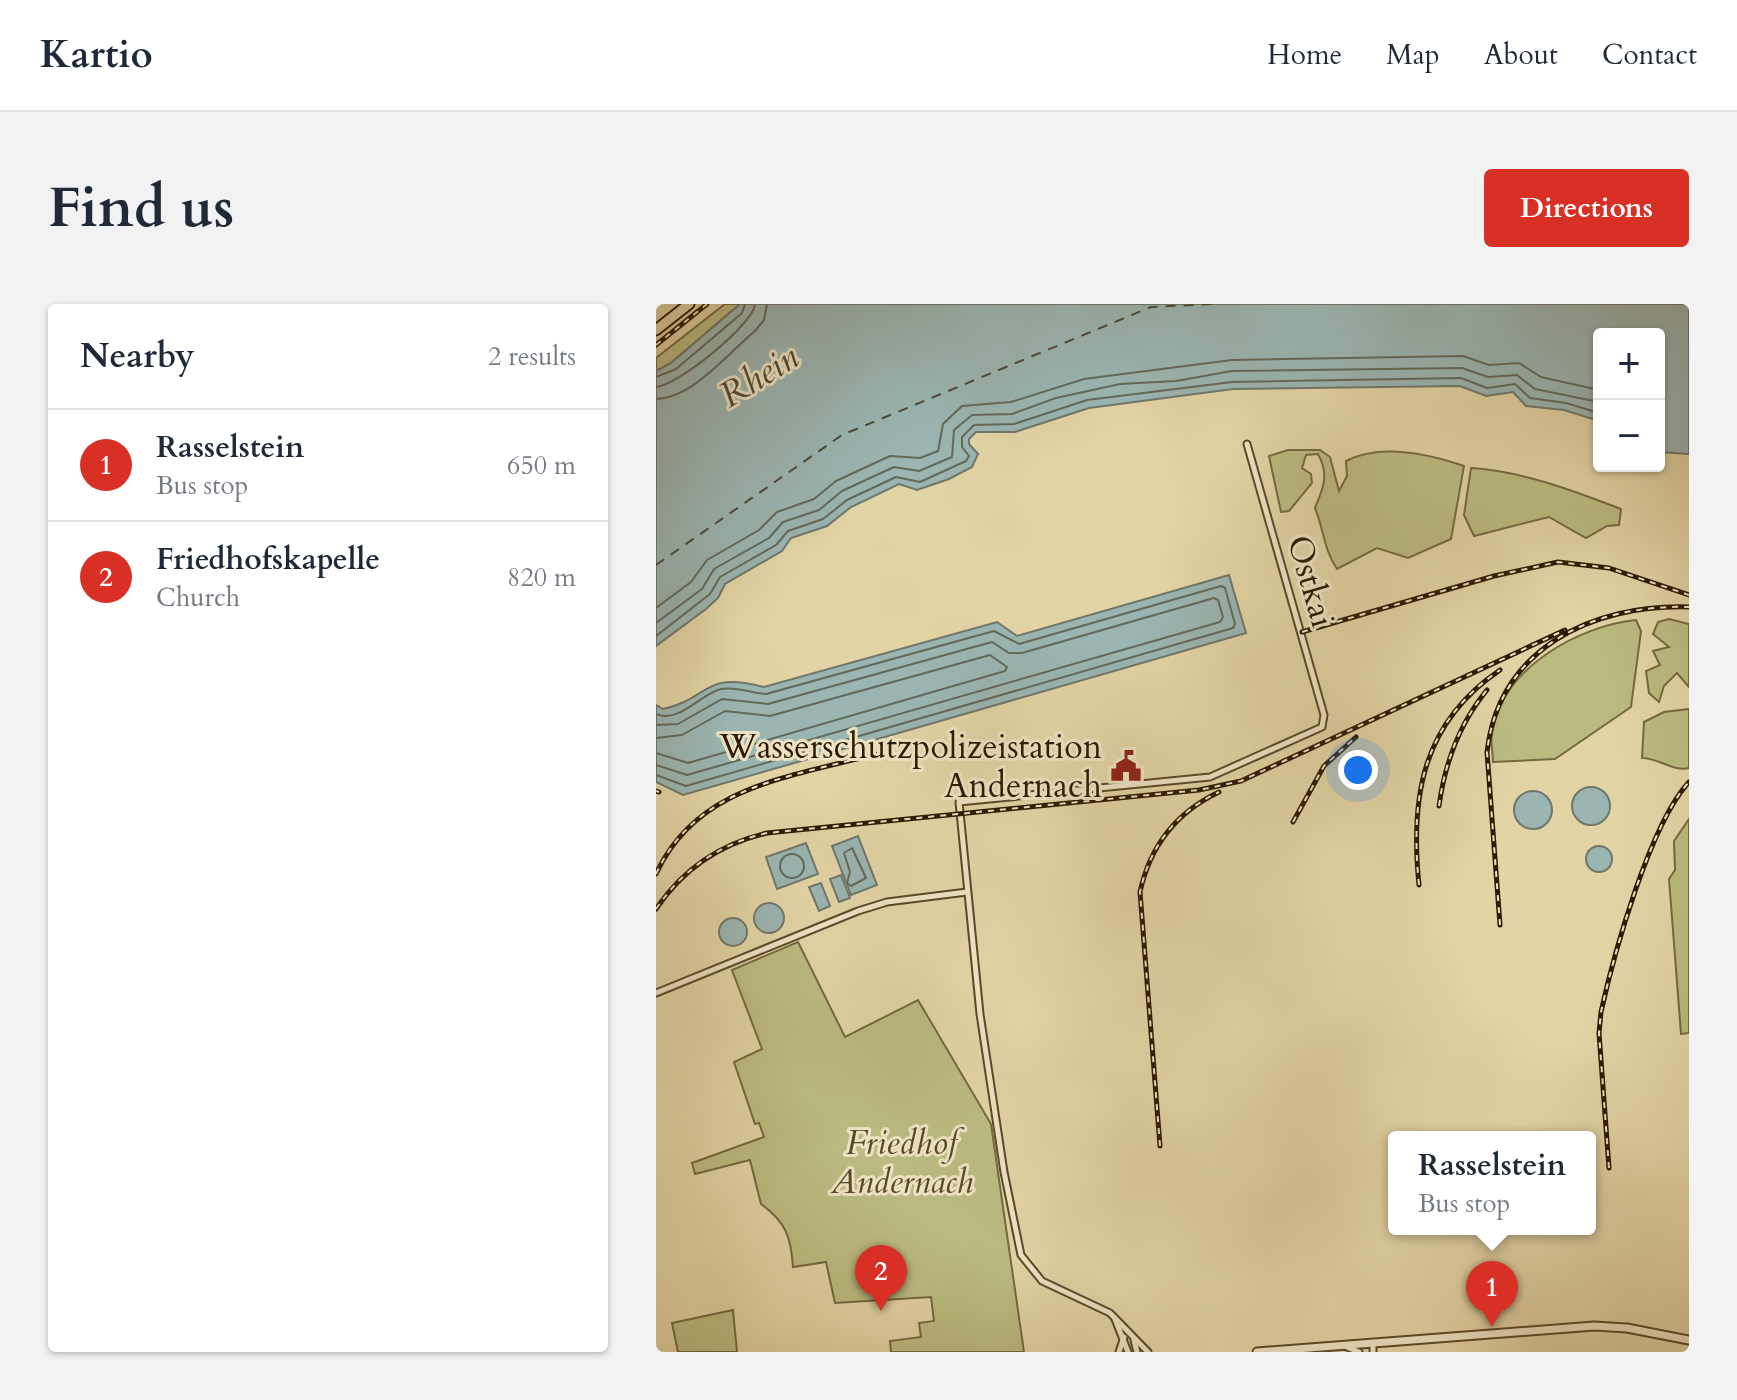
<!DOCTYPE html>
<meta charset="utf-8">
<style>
body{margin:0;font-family:Cardo,serif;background:#f2f2f3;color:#1f2937}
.controls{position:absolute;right:24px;top:24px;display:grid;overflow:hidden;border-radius:8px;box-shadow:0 2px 6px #0004}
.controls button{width:72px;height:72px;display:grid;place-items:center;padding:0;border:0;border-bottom:2px solid #e0e1e3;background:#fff;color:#1f2937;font:40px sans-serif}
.you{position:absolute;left:702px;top:466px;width:28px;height:28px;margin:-20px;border:6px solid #fff;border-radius:50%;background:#1a73e8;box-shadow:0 0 0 12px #1a73e833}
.badge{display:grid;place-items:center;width:52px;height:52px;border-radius:50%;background:#d93025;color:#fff;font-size:26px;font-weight:700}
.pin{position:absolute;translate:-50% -66px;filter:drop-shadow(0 2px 4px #0008)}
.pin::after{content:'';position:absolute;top:42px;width:28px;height:24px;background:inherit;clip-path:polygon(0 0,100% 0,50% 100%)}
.popup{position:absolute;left:732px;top:827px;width:208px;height:104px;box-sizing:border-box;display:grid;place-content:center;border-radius:8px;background:#fff;filter:drop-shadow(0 2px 6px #0005);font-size:26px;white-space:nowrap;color:#747a83}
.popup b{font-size:30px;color:#1f2937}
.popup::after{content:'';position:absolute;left:50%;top:100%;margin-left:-16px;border:16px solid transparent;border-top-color:#fff}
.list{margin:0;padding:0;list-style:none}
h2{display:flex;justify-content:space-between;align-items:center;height:104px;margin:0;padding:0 32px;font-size:34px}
h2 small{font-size:26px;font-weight:400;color:#747a83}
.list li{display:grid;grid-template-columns:52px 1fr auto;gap:24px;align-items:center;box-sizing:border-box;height:112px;padding:0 32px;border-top:2px solid #e0e1e3}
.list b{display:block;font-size:30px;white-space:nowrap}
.list p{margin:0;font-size:26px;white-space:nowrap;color:#747a83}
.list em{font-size:26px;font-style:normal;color:#747a83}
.map{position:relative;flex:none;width:1033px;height:1048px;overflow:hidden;border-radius:8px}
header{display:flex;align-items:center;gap:48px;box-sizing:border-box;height:112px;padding:0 40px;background:#fff;border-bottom:2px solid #e0e1e3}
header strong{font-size:38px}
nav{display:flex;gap:44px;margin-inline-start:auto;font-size:28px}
.intro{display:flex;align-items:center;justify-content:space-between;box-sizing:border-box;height:192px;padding:0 48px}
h1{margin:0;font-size:56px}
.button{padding:20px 36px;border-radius:8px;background:#d93025;color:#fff;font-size:28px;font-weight:700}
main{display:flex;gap:48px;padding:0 48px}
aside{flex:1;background:#fff;border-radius:8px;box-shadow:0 2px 6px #0004}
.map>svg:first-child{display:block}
.green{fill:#bbbb81;stroke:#746a40;stroke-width:2}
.water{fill:#9ab5b2;stroke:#6f776b;stroke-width:2}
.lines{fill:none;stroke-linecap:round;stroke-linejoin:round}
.shore{stroke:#646859;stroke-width:2}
.ferry{stroke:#4e4835;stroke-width:2;stroke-dasharray:10 8;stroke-linecap:butt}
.minor-casing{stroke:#5b4829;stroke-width:9}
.tertiary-casing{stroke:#5b4829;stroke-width:11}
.primary-casing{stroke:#2e1a00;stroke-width:13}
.minor{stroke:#ede3c4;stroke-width:5}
.tertiary{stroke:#ede3c4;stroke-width:7}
.primary{stroke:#e3d4a5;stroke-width:9}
.rail-casing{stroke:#2e1a00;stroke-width:5}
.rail{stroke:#ede3c4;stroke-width:2;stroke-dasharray:6;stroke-linecap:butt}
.labels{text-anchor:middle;stroke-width:6;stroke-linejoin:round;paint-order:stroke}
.street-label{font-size:34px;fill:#2e1a00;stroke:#ede3c4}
.poi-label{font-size:34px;fill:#2e1a00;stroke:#ede3c4;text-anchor:end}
.park-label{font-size:34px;font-style:italic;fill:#584a27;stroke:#ede3c4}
.water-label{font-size:36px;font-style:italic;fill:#4e4835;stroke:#ede3c4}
</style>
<header>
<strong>Kartio</strong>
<nav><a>Home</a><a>Map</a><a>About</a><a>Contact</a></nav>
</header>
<div class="intro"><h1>Find us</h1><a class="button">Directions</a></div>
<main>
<aside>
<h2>Nearby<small>2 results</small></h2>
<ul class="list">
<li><span class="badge">1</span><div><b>Rasselstein</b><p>Bus stop</p></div><em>650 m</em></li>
<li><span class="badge">2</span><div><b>Friedhofskapelle</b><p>Church</p></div><em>820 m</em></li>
</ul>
</aside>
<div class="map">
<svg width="1033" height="1048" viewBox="0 0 1033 1048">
<rect width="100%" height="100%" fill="#e3d4a5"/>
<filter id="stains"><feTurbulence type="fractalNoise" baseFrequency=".0025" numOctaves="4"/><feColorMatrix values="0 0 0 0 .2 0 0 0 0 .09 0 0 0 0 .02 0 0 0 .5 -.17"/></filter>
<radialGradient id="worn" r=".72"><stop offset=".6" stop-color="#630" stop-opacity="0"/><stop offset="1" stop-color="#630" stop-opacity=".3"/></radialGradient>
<g class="green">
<polygon points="69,0 84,0 15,59 0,67 0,54"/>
<path d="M632 146H664L674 153 683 187 691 172 690 157C725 139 773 150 808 162L795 235 752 254 721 244 681 265C668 246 668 226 659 204 668 183 673 170 662 150L650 151 646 164 655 170 656 179 633 207 625 208 613 152Z"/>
<path d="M815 164C866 167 918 187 965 205L963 221 951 222 930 234 893 213 818 232 808 211Z"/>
<polygon points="1013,315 1033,320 1033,383 1021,369 1008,382 1003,398 993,389 990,367 1004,361 997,347 1013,343 997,330 1002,318"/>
<path d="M980 316 985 327 975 403 899 455 837 458C837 444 833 438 837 423 850 363 922 322 980 316Z"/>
<path d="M1033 405V464C1017 468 1003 454 986 454L988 418 1008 408Z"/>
<polygon points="1033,515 1033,729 1025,730 1013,575 1019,566 1018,537"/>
<path d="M142 638 189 733 262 696 335 820 368 1048H235L234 1037 265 1033 263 1019 278 1017 275 993 179 999 170 958 137 963C135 933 130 918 105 900L94 856 39 870 36 859 108 833 103 819 99 820 78 758 106 745 76 666Z"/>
<polygon points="77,1006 81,1048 22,1048 16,1019"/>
</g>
<g class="water">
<polygon points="84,0 1033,0 1033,150 1003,148 1003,30 943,30 943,117 908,106 870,102 857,88 830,92 804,82 577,85 433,104 359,128 320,128 313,135 313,140 322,150 316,163 293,175 261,186 243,180 195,203 171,222 135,234 126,247 69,280 62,294 50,305 0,342 0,67 15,59"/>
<path d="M573 271 590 329 27 491 0 478V401L7 405C56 394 45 367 108 383L341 318 361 332Z"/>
<circle cx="935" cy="502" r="19"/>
<circle cx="877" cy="506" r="19"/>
<polygon points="202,532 221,581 195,591 176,542"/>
<polygon points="150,539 162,570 121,585 110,553"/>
<circle cx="943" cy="555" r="13"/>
<polygon points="185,571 194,594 183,598 174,575"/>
<polygon points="165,579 174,602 163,607 153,583"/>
<circle cx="113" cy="614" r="15"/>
<circle cx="77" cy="628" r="14"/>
</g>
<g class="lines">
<g class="shore">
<polyline points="0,73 20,65 86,9 89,0"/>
<path d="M0 83C21 82 98 20 99 0"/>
<path d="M0 95C37 94 72 49 99 27L108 16 111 0"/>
<polyline points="0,304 35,278 51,256 103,226 121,208 158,195 180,177 234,152 264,154 282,147 287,120 306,102 355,98 428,75 576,56 807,52 833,61 863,59 885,73 943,86"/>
<polyline points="0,319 46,285 58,265 113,234 127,218 163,206 186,187 238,163 263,167 296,153 298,126 316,111 356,110 400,94 464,80 520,77 576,67 806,64 832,73 861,71 879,85 943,98"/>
<polyline points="0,332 54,290 64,273 120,241 132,227 167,215 191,196 240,173 264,178 310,157 313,152 306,143 306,133 318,121 358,120 431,96 576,78 805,74 831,84 859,80 874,94 910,99 943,109"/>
<path d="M0 410C23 420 44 390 65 385 80 382 95 389 110 390L338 327 363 340 565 282 569 284 579 320 577 324 30 482 0 471"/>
<polyline points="0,421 22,420 66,395 112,400 336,338 353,349 366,349 558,294 562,296 567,313 564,318 31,471 0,461"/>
<polyline points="0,434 26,431 69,407 114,412 334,351 351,363 349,367 32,459 0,449"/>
<polygon points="196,544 210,574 195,582 191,579 194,568 188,549"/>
<circle cx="136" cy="562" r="12"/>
</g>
<polyline class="ferry" points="0,261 186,131 495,3 556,0"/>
<defs>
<g id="minor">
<polyline points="0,689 202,607 231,598 311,588"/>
<polyline points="459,1015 472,1048"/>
<polyline points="478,1036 481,1048"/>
<polyline points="717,1039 717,1048"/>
<polyline points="691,1043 703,1048"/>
<polyline points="463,1048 468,1033"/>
<polyline points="492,1048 454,1009 386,977 365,951 348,868 324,710 303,498 554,473 666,423 668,411 591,140"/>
</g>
<polyline id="tertiary" points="601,1048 938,1022 971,1024 1033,1036"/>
<polyline id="primary" points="0,26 33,0"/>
</defs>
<use href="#minor" class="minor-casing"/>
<use href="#tertiary" class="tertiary-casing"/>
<use href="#primary" class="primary-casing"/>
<use href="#minor" class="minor"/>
<use href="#tertiary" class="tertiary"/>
<use href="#primary" class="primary"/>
<defs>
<g id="rail">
<polyline points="0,41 51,0"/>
<polyline points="646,328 838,272 902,258 953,264 1033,291"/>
<polyline points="0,487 3,488"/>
<path d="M783 502C789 458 803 420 831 386"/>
<polyline points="637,518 668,462 700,433"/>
<path d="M0 570C41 481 133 474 219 450"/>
<path d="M763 581C754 493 766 419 844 366"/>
<path d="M0 605C27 565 63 540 111 529L543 486 585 477 909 326"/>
<path d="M844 621 831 448C843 344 937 300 1033 303"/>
<path d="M504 842 484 588C494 542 519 509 563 488"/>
<path d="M953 864 943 729 945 708C958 649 994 520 1033 478"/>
</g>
</defs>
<use href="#rail" class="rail-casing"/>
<use href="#rail" class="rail"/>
</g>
<defs>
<symbol id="civic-bare" viewBox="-9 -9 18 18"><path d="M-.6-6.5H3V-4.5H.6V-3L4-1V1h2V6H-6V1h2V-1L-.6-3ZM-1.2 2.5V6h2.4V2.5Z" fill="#8f2418" stroke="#ede3c4" stroke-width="2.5" paint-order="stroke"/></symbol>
</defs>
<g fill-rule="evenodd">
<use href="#civic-bare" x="448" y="440" width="44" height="44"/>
</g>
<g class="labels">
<g class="street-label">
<text transform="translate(656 277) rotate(74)" y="12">Ostkai</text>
</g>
<g class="poi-label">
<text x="446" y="454">Wasserschutzpolizeistation<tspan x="446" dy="39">Andernach</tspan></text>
</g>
<g class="park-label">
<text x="246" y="850">Friedhof<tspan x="246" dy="39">Andernach</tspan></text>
</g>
<g class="water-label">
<text transform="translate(102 71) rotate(-32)" y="13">Rhein</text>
</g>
</g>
<rect width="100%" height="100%" filter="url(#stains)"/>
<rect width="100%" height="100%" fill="url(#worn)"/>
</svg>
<div class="controls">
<button>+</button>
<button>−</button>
</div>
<div class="you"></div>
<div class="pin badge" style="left:836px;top:1023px">1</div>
<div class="popup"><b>Rasselstein</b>Bus stop</div>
<div class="pin badge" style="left:225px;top:1007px">2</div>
</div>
</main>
